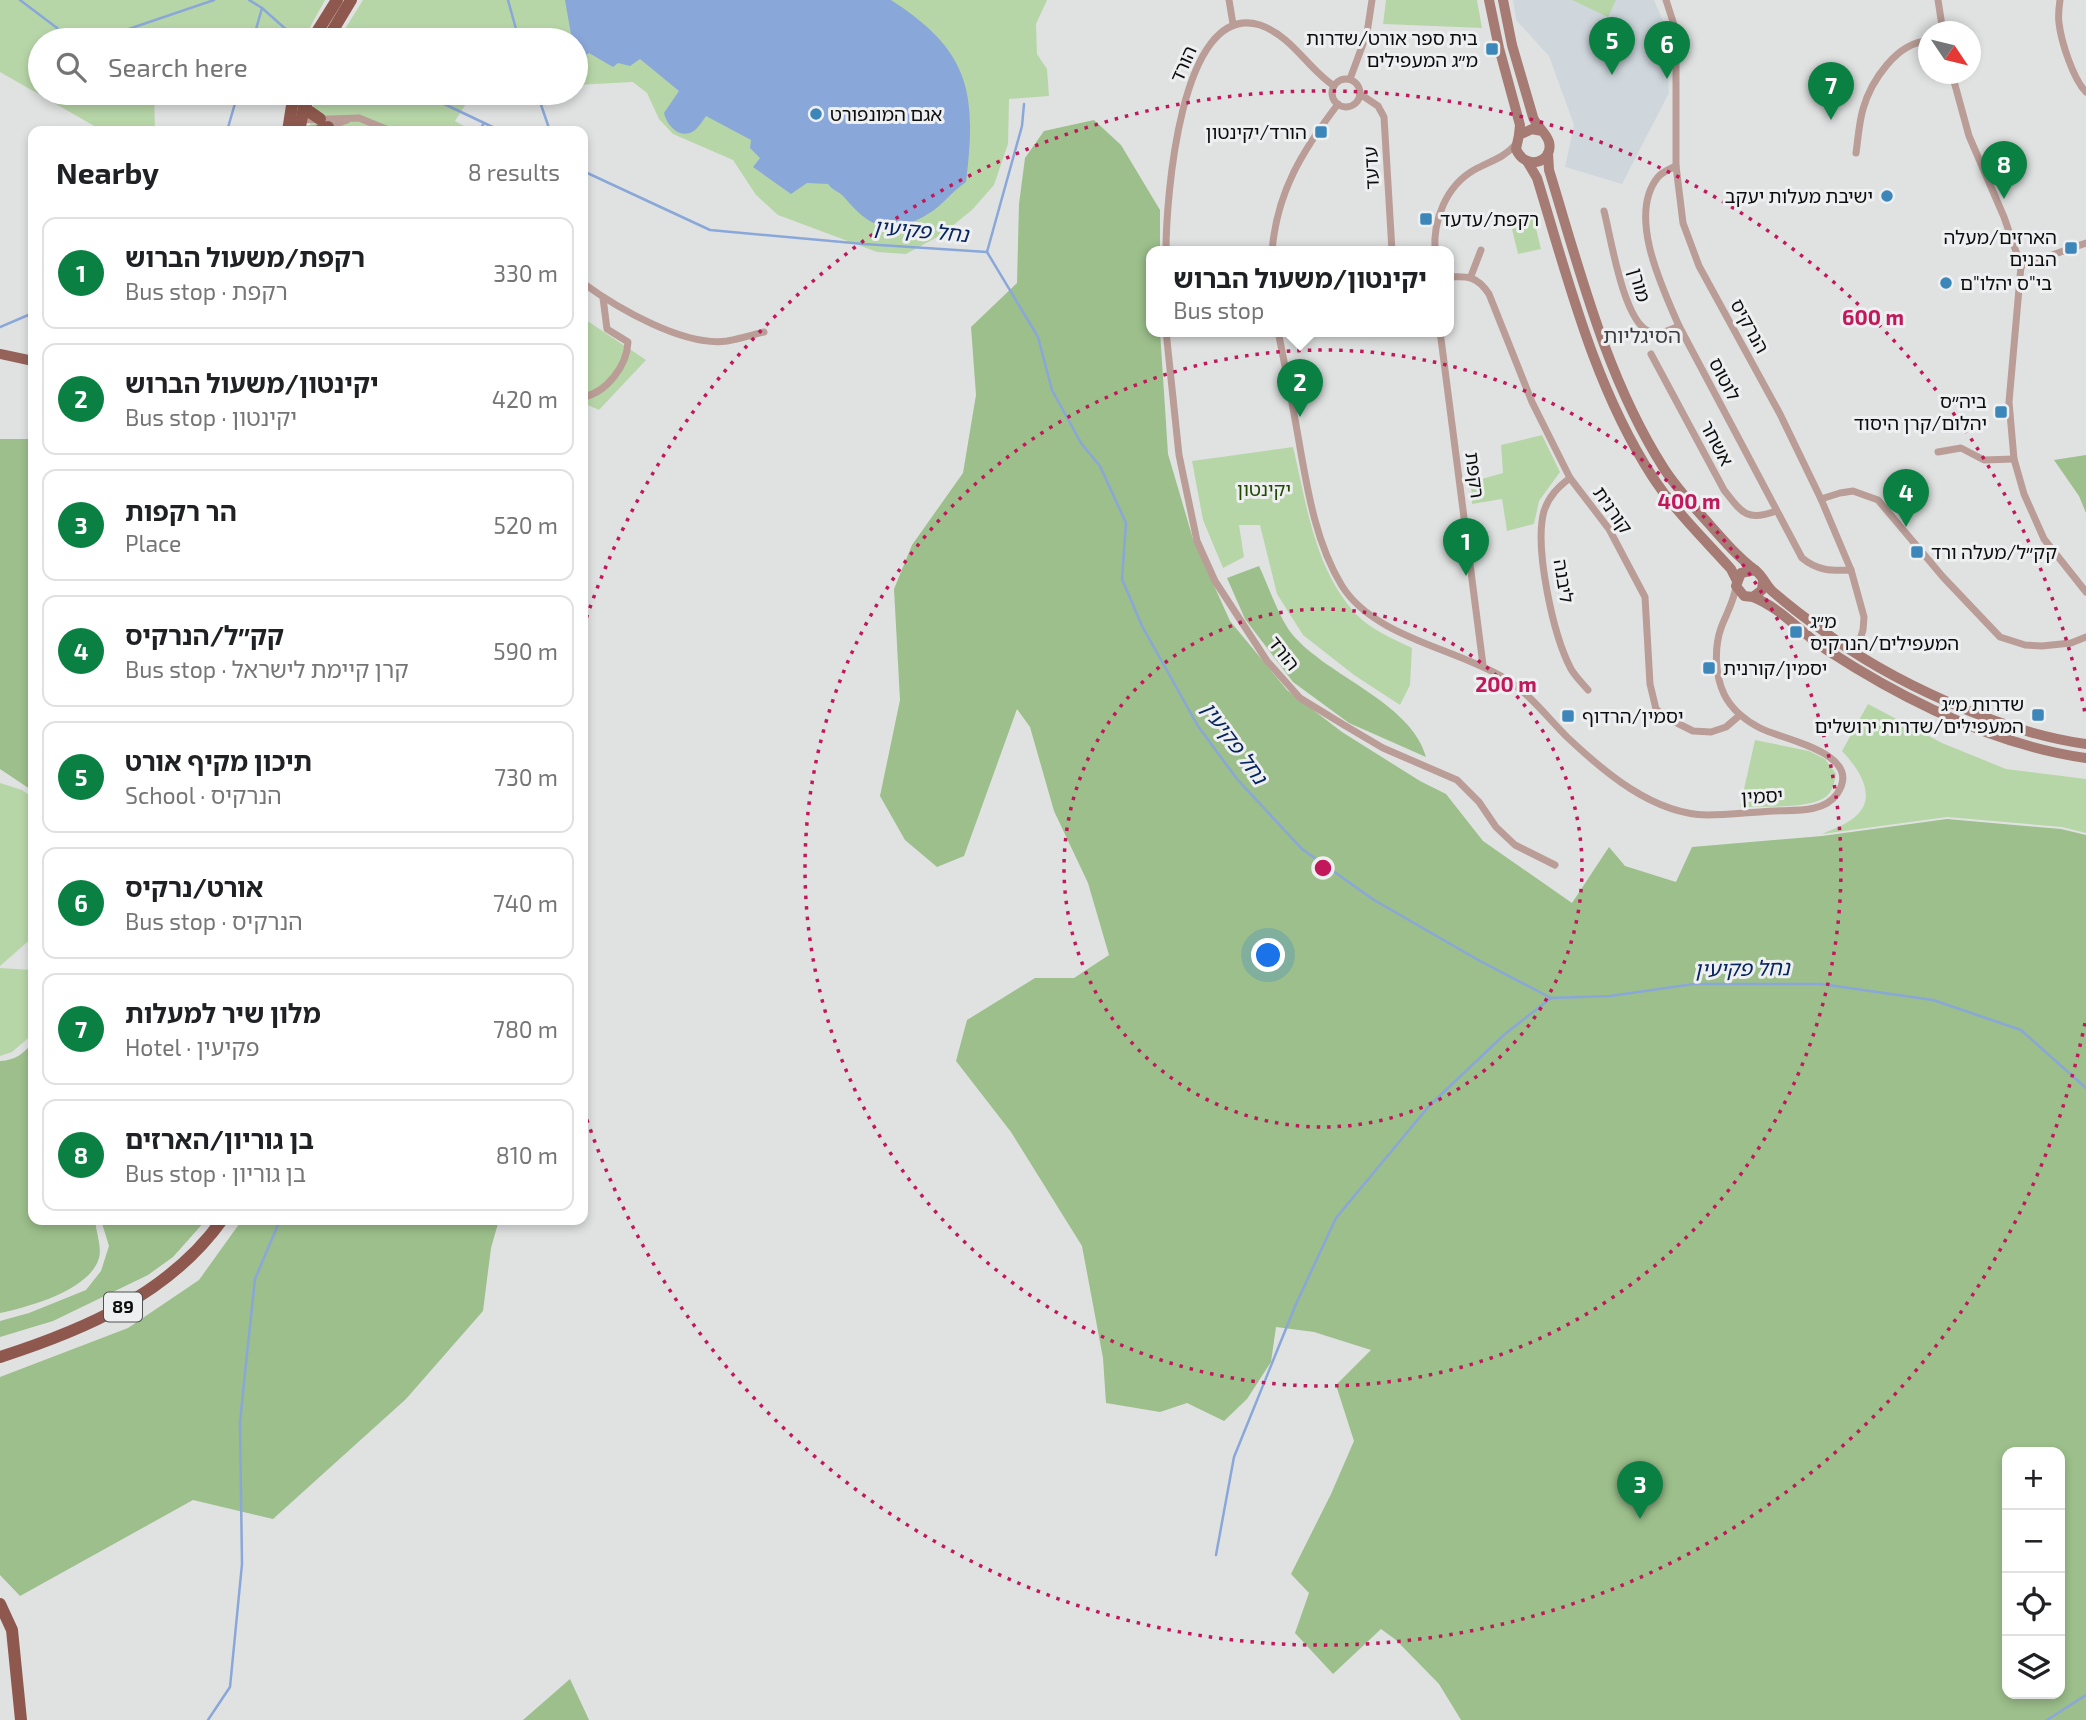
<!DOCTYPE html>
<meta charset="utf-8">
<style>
body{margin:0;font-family:"Exo 2","Noto Sans Hebrew",sans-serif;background:#f2f2f2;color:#202124}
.controls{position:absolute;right:21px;bottom:21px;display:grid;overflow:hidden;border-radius:14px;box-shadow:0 4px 10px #0003}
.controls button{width:63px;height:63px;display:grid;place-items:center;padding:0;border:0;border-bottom:2px solid #e0e0e0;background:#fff;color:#202124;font:35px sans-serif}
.compass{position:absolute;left:1918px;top:21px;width:63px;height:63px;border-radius:50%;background:#fff;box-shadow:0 4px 10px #0003;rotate:125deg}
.you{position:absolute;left:1269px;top:956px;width:24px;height:24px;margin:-18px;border:5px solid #fff;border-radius:50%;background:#1a73e8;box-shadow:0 0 0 10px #1a73e833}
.badge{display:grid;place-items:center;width:46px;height:46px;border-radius:50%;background:#0b8043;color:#fff;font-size:23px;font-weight:700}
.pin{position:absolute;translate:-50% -58px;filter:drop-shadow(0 2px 4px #0008)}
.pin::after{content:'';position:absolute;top:37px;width:24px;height:21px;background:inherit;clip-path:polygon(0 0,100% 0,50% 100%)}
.popup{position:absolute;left:1146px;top:246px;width:308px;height:91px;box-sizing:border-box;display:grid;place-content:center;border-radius:14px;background:#fff;filter:drop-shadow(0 2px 5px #0005);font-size:23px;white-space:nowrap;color:#757577}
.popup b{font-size:26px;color:#202124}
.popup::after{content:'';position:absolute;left:50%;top:100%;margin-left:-14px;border:14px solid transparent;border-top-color:#fff}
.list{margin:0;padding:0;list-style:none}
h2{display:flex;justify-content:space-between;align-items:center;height:91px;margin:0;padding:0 28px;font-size:30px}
h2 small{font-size:23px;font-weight:400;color:#757577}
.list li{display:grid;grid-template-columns:46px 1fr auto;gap:21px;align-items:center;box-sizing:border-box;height:112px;margin:0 14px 14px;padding:0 14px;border:2px solid #e0e0e0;border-radius:14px}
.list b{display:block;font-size:26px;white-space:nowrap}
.list p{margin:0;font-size:23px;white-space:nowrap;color:#757577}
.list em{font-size:23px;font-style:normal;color:#757577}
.icon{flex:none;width:38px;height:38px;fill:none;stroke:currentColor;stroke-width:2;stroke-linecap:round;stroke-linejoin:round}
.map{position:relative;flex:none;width:2086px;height:1720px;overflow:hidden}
.search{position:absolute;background:#fff;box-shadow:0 4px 10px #0003;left:28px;top:28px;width:560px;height:77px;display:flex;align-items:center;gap:18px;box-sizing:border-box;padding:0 24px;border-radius:38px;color:#757577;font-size:26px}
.panel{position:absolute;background:#fff;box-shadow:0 4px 10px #0003;left:28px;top:126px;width:560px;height:1099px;border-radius:14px}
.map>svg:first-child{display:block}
.built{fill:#cfd7dd}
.green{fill:#b7d6a8}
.forest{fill:#9cbf8b;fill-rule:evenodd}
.water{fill:#8aa7d9}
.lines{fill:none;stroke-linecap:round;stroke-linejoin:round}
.stream{stroke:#8aa7d9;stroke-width:2.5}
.minor{stroke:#ba9d97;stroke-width:7}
.secondary{stroke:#a57b73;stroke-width:10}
.primary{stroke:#956259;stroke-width:10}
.trunk{stroke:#8e584e;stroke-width:12}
.ring{fill:none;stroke:#c2185b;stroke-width:3.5;stroke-dasharray:3.5 7}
.poi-dot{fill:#3d86ba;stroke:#eeeff0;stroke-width:2.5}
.labels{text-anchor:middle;stroke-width:6;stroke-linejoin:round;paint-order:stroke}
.shield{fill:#eeeff0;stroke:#505151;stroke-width:2}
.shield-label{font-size:18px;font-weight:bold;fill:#0c0d0d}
.poi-label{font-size:19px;fill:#0c0d0d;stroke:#eeeff0;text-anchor:start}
.street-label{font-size:19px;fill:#0c0d0d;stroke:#eeeff0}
.park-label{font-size:19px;fill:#204a00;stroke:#eeeff0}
.water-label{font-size:21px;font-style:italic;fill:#062560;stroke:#eeeff0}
.neighbourhood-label{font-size:21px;fill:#3e3f40;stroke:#eeeff0}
.centre{fill:#c2185b;stroke:#eeeff0;stroke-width:3.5}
.ring-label{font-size:21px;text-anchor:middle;font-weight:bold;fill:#c2185b;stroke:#eeeff0;stroke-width:6;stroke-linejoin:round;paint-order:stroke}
</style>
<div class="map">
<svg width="2086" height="1720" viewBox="0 0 2086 1720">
<rect width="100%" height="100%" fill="#e0e2e2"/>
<polygon class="built" points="1513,0 1654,0 1664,23 1669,93 1622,184 1565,167 1574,125 1549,56 1516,20"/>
<g class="green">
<polygon points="0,0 325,0 303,40 40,40 40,93 154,93 155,131 103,131 0,72"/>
<polygon points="363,0 1047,0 1036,24 1037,54 1047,69 1049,96 1009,99 1008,144 994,185 972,210 941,235 906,254 877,252 778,215 756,195 733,160 673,134 659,119 647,93 633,82 576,85 576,40 338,40"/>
<polygon points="1386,0 1477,0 1482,28 1383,24"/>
<polygon points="1572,0 1616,0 1608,17"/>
<polygon points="315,93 473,93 455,121 471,130 309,131"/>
<polygon points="1533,216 1541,249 1518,254 1510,221"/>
<polygon points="583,318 646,360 599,410 583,403"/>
<polygon points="1542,435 1560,472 1539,501 1534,524 1507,531 1502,499 1472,504 1471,482 1503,473 1501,445"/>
<path d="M1293 447C1307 505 1314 568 1356 614 1370 629 1393 639 1412 648L1410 685 1400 705 1354 675 1303 635 1277 594 1260 525H1239L1244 557 1223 568 1203 520 1192 461Z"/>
<path d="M1868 704 1942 743 2006 769 2086 779V833L2062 827 1947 817 1822 834C1833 829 1848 824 1857 815 1878 795 1857 767 1842 751Z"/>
<path d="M1755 740 1809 751 1825 759 1836 774C1834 784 1833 792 1824 798 1807 809 1761 806 1740 807Z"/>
<polygon points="0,783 22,790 33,798 33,937 0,966"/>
<polygon points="0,968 33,970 33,1034 12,1052 0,1056"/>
</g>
<g class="forest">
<path d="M1094 120 1121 145 1160 210V251H1151V331H1160L1168 454 1193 539 1230 621 1287 690 1342 732 1420 781 1446 794 1483 841 1572 903 1609 847 1625 866 1676 882 1692 847 1822 836 1947 819 2061 829 2086 835V1720H1461L1439 1684 1396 1640 1381 1629 1333 1674 1295 1633 1309 1593 1291 1574 1331 1494 1354 1441 1336 1385 1371 1350 1314 1332 1276 1327 1271 1362 1247 1399 1224 1421 1187 1403 1160 1412 1106 1403 1103 1358 1082 1246 1011 1132 956 1061 967 1020 1035 978H1074L1109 955 1088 883 1054 811 1030 727 1017 709 964 856 937 867 905 840 880 796 900 700 894 589 912 545 963 473 976 395 971 327 1017 283 1019 204 1025 158 1044 131ZM2007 1452H2060V1694H2007Z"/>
<polygon points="0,439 33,439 33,791 0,769"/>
<polygon points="2086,455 2086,513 2079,496 2054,460"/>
<path d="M1259 566C1268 585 1280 620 1292 634 1328 677 1411 702 1426 757L1349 723 1293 682 1245 619 1227 578Z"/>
<path d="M33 1042V1220H95C96 1231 102 1248 99 1258 90 1290 29 1307 0 1313V1061C16 1060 23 1054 33 1042Z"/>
<polygon points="101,1220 206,1220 173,1257 148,1275 53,1321 0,1337 0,1321 29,1313 86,1290 101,1271 109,1246"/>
<polygon points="242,1220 499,1220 491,1248 483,1311 406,1399 273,1519 193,1500 20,1596 0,1575 0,1377 128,1328 199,1280"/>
<polygon points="570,1679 589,1720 523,1720"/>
</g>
<path class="water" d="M565 0H891C970 51 977 92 966 182 952 191 942 206 928 214 890 237 871 229 844 197 839 191 833 191 828 184L807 183 791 194 753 167 760 158 750 148 751 140 706 116C703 120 699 127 695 130 681 141 667 126 664 113L679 91 640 59 630 66 618 63 613 67 589 53 583 57 576 52V40H572Z"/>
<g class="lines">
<g class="stream">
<polyline points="20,0 61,31 108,36 214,0"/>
<polyline points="249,0 262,8 298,40"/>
<polyline points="508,0 519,40"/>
<polyline points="253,40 262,8"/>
<polyline points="421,93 501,131"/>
<polyline points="537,93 550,131"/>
<polyline points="227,131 238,93"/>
<polyline points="479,131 484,123"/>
<polyline points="583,171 710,230 864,244 987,252 1038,337 1052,390 1081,443 1100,466 1126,523 1122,579 1142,626 1198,726 1237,779 1302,849 1374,900 1480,961 1551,998 1610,996 1694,984 1821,984 1933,1000 2021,1030 2086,1088"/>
<polyline points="987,252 1022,126 1024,104"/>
<polyline points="0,327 33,313"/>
<polyline points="1216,1555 1234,1457 1296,1304 1336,1218 1429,1106 1505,1034 1551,998"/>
<polyline points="208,1720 230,1687 242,1564 240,1423 245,1373 255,1279 280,1220"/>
<polyline points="2047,1720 2086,1695"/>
</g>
<g class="minor">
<polyline points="1229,0 1233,24"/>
<polyline points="1666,0 1676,31 1676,166 1683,223 1699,266 1780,414 1821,499 1851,570 1864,617 1863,630 1856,652"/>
<polyline points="1938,0 1943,32"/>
<path d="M2060 0C2059 7 2058 16 2059 23 2061 41 2073 79 2086 92"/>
<polyline points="1952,74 1969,136 2004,217 2021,266 2009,402 2014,459 2024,494 2044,539 2086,592"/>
<polyline points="1350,79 1367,33 1372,0"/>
<circle cx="1346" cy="93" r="14"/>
<polyline points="1360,94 1378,106 1384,117 1392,251"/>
<polyline points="300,120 359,118 391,131"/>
<polyline points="298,130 328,127 347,120"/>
<path d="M1856 153C1858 139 1859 123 1863 109 1871 81 1897 42 1928 41"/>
<path d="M1676 166C1670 169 1662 172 1658 177 1627 215 1662 287 1679 326L1802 558C1818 571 1831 571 1851 570"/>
<path d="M1604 211C1611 238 1623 319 1648 331 1659 336 1669 330 1679 326"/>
<path d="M1166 251C1166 204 1179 0 1260 25 1292 36 1308 69 1334 86"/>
<path d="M1272 251C1277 191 1303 150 1338 104"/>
<path d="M1435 251C1433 220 1446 186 1474 170 1490 161 1504 158 1516 144"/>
<polyline points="2021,266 2086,243"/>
<polyline points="1471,276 1481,250"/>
<path d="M1449 277C1468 276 1477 276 1489 294L1532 402 1570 478 1609 529 1645 597 1650 684 1656 709 1667 718 1693 731 1711 732 1726 727 1740 715"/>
<path d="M583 283C617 308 684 347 727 341 739 339 752 335 764 332"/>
<polyline points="1166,331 1179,455 1197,541 1215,581 1267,661 1300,698 1344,725 1383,748 1457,780 1479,802 1496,827 1515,845 1555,865"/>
<path d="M1278 331C1285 366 1292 401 1298 436 1307 487 1315 542 1342 586 1375 638 1456 648 1506 679 1530 694 1547 717 1567 737 1604 772 1653 814 1707 815 1729 815 1752 812 1774 811 1794 810 1824 813 1837 794 1865 753 1783 740 1760 728 1746 721 1731 709 1724 694 1715 675 1714 648 1721 628 1726 614 1734 602 1736 586"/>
<polyline points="1440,331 1483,665"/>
<path d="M1651 354 1724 490C1742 513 1747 522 1776 511"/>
<path d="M583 397C606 393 627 366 628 342L607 329 603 298"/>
<polyline points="1938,452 1961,448 1984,460 2014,459"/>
<path d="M1570 478C1558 487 1549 496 1544 511 1534 547 1553 635 1571 669 1575 676 1582 683 1588 690"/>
<polyline points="1821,499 1840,493 1853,491 1878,500 1943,577 2000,637 2025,645 2042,646 2071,643 2086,637"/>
</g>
<g class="secondary">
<polyline points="1489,0 1499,48 1520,125 1519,135"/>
<path d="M1503 0 1512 45 1533 117C1536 126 1546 132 1549 142 1554 163 1525 171 1516 149L1519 135 1532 129 1542 131"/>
<path d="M1548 153 1549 170C1580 271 1606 377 1663 467 1676 488 1694 507 1710 525 1724 541 1738 557 1755 570"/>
<path d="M1527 161 1537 178C1568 279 1594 386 1652 476 1674 510 1704 539 1731 569L1737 581"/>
<path d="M1763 580 1762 590 1753 597 1744 596 1736 586 1741 573 1755 570C1763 576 1765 584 1772 591 1788 605 1805 618 1822 630 1889 681 2003 733 2086 744"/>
<path d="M1753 597C1781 608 1802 634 1827 650 1904 700 1994 745 2086 758"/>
</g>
<polyline class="primary" points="0,354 33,361"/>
<g class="trunk">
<polyline points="312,40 337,0"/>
<polyline points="327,40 351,0"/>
<polyline points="304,101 307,110 320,119"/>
<polyline points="288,131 294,93"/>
<polyline points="299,131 307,93"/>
<polyline points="319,131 328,127"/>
<path d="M0 1357C84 1330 169 1294 222 1220"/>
<polyline points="0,1604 12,1630 21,1720"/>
</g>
</g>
<g class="ring">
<circle cx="1323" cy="868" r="259"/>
<circle cx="1323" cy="868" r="518"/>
<path d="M2085 1023A778 778 0 0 1 583 1108M583 628A778 778 0 0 1 2085 713"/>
</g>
<g class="poi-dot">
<rect x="1485" y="42" width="14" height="14" rx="3.5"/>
<circle cx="816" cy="114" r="7"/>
<rect x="1314" y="125" width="14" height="14" rx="3.5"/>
<circle cx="1887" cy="196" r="7"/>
<rect x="1419" y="212" width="14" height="14" rx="3.5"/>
<rect x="2064" y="241" width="14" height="14" rx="3.5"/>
<circle cx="1946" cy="283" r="7"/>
<rect x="1994" y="405" width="14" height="14" rx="3.5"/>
<rect x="1910" y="545" width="14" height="14" rx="3.5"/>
<rect x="1789" y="625" width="14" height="14" rx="3.5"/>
<rect x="1702" y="661" width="14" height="14" rx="3.5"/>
<rect x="2031" y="708" width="14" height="14" rx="3.5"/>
<rect x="1561" y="709" width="14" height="14" rx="3.5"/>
</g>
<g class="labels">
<rect class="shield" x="104" y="1292.5" width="38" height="29" rx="5"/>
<g class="shield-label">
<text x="123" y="1313">89</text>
</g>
<g class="poi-label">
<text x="1478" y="45" text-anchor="end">בית ספר אורט/שדרות<tspan x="1478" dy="22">מ״ג המעפילים</tspan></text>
<text x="830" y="121">אגם המונפורט</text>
<text x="1307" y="139" text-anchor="end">הורד/יקינטון</text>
<text x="1873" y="203" text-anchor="end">ישיבת מעלות יעקב</text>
<text x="1440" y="226">רקפת/עדעד</text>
<text x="2057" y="244" text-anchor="end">הארזים/מעלה<tspan x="2057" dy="22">הבנים</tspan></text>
<text x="1960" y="290">בי"ס יהלו"ם</text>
<text x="1987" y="408" text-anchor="end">ביה״ס<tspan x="1987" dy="22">יהלום/קרן היסוד</tspan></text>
<text x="1931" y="559">קק״ל/מעלה ורד</text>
<text x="1810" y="628">מ״ג<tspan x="1810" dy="22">המעפילים/הנרקיס</tspan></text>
<text x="1723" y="675">יסמין/קורנית</text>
<text x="2024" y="711" text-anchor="end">שדרות מ״ג<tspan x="2024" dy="22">המעפילים/שדרות ירושלים</tspan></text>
<text x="1582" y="723">יסמין/הרדוף</text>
</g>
<g class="street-label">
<text transform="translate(1183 64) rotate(-66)" y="7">הורד</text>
<text transform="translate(1371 168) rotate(-93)" y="7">עדעד</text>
<text transform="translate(1640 285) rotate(74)" y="7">מורן</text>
<text transform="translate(1750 326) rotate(61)" y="7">הנרקיס</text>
<text transform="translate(1725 379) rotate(62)" y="7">לוטוס</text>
<text transform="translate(1717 443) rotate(62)" y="7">אשחר</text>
<text transform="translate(1475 475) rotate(83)" y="7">רקפת</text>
<text transform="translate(1613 510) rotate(55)" y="7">קורנית</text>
<text transform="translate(1564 581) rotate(81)" y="7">ליבנה</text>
<text transform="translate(1284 653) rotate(52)" y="7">הורד</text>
<text transform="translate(1762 796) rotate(-3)" y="7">יסמין</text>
</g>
<g class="park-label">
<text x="1264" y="496">יקינטון</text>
</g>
<g class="water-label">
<text transform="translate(921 231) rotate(5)" y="7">נחל פקיעין</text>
<text transform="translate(1234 743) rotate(54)" y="7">נחל פקיעין</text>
<text transform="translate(1742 969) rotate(-1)" y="7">נחל פקיעין</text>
</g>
<g class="neighbourhood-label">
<text x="1642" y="343">הסיגליות</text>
</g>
</g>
<circle cx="1323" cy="868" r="10" class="centre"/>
<g class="ring-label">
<text x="1873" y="325">600 m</text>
<text x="1689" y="509">400 m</text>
<text x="1506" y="692">200 m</text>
</g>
</svg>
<div class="controls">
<button>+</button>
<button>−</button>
<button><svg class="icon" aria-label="locate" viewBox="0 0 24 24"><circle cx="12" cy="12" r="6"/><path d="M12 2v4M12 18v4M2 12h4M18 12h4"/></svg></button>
<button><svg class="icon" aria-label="layers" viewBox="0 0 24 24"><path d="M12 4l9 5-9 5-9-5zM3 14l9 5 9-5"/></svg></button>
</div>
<svg class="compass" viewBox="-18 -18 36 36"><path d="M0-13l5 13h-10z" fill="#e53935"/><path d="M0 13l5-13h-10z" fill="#757577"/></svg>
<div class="you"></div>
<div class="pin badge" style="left:1466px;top:576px">1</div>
<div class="pin badge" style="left:1300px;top:417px">2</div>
<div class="popup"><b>יקינטון/משעול הברוש</b>Bus stop</div>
<div class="pin badge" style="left:1640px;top:1519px">3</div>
<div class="pin badge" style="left:1906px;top:527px">4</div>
<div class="pin badge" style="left:1612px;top:75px">5</div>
<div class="pin badge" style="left:1667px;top:79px">6</div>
<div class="pin badge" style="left:1831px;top:120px">7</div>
<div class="pin badge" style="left:2004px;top:199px">8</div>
<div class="search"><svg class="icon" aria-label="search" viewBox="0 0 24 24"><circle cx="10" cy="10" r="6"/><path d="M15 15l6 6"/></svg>Search here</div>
<section class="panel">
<h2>Nearby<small>8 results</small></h2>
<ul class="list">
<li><span class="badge">1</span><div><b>רקפת/משעול הברוש</b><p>Bus stop · רקפת</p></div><em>330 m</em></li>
<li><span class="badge">2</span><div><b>יקינטון/משעול הברוש</b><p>Bus stop · יקינטון</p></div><em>420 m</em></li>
<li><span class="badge">3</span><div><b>הר רקפות</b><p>Place</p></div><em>520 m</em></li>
<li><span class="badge">4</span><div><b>קק״ל/הנרקיס</b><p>Bus stop · קרן קיימת לישראל</p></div><em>590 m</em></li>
<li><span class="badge">5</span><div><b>תיכון מקיף אורט</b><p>School · הנרקיס</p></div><em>730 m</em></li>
<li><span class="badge">6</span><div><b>אורט/נרקיס</b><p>Bus stop · הנרקיס</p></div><em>740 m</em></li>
<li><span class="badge">7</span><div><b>מלון שיר למעלות</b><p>Hotel · פקיעין</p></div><em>780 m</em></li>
<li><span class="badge">8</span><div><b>בן גוריון/הארזים</b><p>Bus stop · בן גוריון</p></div><em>810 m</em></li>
</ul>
</section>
</div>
